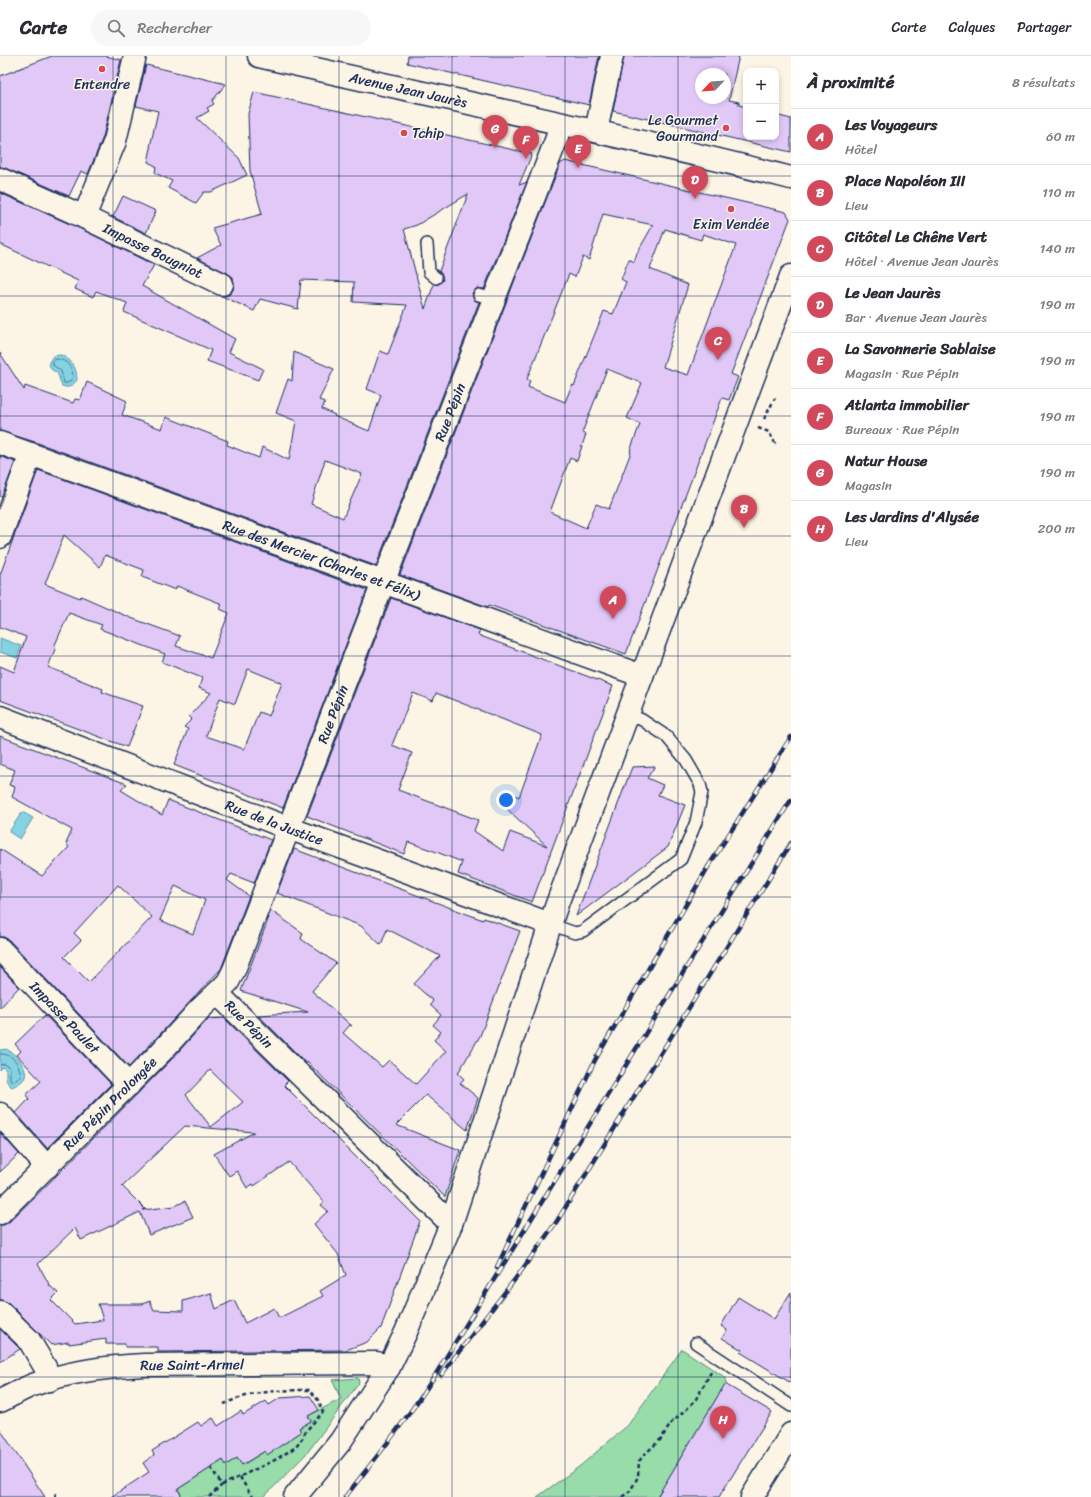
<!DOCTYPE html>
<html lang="fr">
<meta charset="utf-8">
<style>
body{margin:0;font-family:Sriracha,sans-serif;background:#f7f7f7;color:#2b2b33}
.controls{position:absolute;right:12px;top:12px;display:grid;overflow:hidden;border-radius:8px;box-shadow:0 2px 6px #0003}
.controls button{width:36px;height:36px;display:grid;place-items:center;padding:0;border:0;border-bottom:1px solid #e1e1e2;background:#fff;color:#2b2b33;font:20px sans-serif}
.compass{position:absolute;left:695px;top:12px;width:36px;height:36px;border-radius:50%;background:#fff;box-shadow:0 2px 6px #0003;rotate:245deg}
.you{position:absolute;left:506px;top:744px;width:14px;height:14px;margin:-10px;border:3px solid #fff;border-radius:50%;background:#1a73e8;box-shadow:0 0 0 6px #1a73e833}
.badge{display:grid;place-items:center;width:26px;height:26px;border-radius:50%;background:#d1495b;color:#fff;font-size:13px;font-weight:700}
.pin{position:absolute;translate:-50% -33px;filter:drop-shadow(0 1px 2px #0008)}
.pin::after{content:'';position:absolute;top:21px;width:14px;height:12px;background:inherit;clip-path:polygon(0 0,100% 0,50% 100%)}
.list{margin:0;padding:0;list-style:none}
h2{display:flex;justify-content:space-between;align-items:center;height:52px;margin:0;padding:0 16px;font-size:17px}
h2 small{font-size:13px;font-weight:400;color:#7c7c81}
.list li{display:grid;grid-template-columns:26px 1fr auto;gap:12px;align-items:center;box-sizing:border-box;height:56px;padding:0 16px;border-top:1px solid #e1e1e2}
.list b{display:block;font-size:15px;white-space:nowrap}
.list p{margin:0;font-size:13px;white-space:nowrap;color:#7c7c81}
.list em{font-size:13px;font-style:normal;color:#7c7c81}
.icon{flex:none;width:22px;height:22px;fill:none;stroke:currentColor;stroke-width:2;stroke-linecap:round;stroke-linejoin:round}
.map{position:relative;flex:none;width:791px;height:1441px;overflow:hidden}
header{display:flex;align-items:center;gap:24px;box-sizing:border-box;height:56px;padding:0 20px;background:#fff;border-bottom:1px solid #e1e1e2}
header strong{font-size:19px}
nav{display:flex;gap:22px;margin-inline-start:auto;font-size:14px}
.search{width:280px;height:36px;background:#f7f7f7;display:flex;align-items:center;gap:10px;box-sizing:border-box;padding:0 14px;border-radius:22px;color:#7c7c81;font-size:15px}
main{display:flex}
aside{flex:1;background:#fff}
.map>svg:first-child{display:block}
.green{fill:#97dca9;stroke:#598684}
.water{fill:#84d3e2;stroke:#5a91ad}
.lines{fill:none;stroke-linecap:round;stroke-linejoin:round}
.shore{stroke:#457193;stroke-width:1}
.building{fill:#e1c8f7;stroke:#1b2f5e;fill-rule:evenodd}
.service-casing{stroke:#1b2f5e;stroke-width:14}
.minor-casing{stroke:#1b2f5e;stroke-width:25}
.tertiary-casing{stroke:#1b2f5e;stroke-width:25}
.secondary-casing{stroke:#1b2f5e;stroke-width:25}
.path{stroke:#1b2f5e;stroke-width:2.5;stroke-dasharray:4 3;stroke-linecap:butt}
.service{stroke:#fcf5e5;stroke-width:11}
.minor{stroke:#fcf5e5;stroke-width:22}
.tertiary{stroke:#fcf5e5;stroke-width:22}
.secondary{stroke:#fcf5e5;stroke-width:22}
.rail-casing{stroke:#1b2f5e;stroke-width:4.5}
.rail{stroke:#fcf5e5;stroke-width:3;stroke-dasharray:9;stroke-linecap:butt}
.grid{fill:none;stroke:#1b2f5e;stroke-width:1;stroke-opacity:0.55}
.poi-dot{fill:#d1495b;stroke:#fcf5e5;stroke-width:1.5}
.labels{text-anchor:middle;stroke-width:3;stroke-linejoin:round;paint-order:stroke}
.poi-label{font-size:14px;fill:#1b2f5e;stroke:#fcf5e5}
.street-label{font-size:14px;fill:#1b2f5e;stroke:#fcf5e5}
</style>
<header>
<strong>Carte</strong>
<div class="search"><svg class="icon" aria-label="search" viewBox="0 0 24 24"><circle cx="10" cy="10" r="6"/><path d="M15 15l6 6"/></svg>Rechercher</div>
<nav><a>Carte</a><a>Calques</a><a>Partager</a></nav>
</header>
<main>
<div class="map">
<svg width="791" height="1441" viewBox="0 0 791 1441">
<rect width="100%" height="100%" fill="#fcf5e5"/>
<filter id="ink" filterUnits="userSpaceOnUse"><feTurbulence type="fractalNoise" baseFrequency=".025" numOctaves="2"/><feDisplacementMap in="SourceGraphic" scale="8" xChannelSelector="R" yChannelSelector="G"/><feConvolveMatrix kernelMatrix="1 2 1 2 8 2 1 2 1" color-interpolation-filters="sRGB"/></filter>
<g filter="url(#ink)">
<g class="green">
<polygon points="682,1293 726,1322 726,1328 679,1404 683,1407 665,1437 661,1434 656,1441 537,1441 580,1410 628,1369"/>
<polygon points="358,1322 359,1327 307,1397 264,1441 176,1441 181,1438 178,1433 223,1404 237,1402 243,1409 265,1395 267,1398 301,1376 299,1372 311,1365 308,1360 341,1343 332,1324"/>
</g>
<g class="water">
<path d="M61 299C72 304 77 312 77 324 72 330 69 333 62 330L57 316C51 315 50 312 49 306L53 300Z"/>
<polygon points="0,582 21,590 17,602 0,596"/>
<polygon points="22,756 33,762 20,783 9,776"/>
<path d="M6 993C15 997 28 1011 25 1021 23 1026 16 1029 12 1031 5 1026 6 1022 6 1014L3 1011 0 1014V994Z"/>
</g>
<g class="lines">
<g class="shore">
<path d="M56 303C67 303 73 312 73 322L68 327H64L61 315 53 309V306Z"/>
<path d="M0 998C13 997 20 1009 21 1021L14 1025 12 1026 10 1022V1012L5 1008 0 1009"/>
</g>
</g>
<g class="building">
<polygon points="52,0 106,0 121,4 103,81 88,118 81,115 69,140 5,112 0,111 0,20"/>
<polygon points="408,0 599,0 589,49 407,7"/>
<path d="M624 0H739L729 44 739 46V49L746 51V81H776V59L791 63V96L613 55ZM701 18H725V42H701Z"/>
<polygon points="146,9 226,28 212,45 214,48 207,52 209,55 197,62 239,102 247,119 211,136 204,136 196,147 168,132 172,125 155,117 156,110 148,106 151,92 150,91 158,55 136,50"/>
<path d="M254 36 532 98 519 129 527 126 484 233 477 232 472 237 474 244 479 246 376 510 35 386 0 375V297L24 334 25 330 73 347 75 343 80 344 87 326 127 345 122 359 162 373 166 361 228 385 227 389 259 402 262 391 289 404 296 365 276 357 288 323 292 325 294 296 334 313 319 344 325 346 322 353 335 359 334 360 369 375 381 339 367 333 380 295 388 298 407 249 353 246 354 226 301 224 298 253 260 243 254 255 222 240 229 239 233 234 234 228 233 221 227 217 197 202 221 189 212 172 262 158 250 115 248 58ZM468 138 439 215 442 219 443 224 439 228H434L425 253 404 173 417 169ZM325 404 362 418 343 462 311 448Z"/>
<path d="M565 105 786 156 790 163 731 318 738 321 729 344 722 342 626 598 489 549 488 551 400 519 560 108ZM603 158 653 169 637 197 634 206 629 203 621 223 626 226 613 258 604 255 574 330 572 329 565 346 528 331 530 325 527 323 569 218 575 221 583 201 589 204ZM665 173 701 184 703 178 736 189 688 319 663 311 688 229 650 213ZM607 313 642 327 627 362 640 368 630 395 631 396 609 453 596 448 586 472 550 456 570 402 577 405 586 378 582 377Z"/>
<polygon points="0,137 79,172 154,209 142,230 235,283 229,296 263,313 258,324 207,305 211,294 124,256 127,247 96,235 93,241 75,233 78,225 0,188"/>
<polygon points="123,140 156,155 146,177 111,160 113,161"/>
<polygon points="0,400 15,406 2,441 0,440"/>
<path d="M38 414 367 534 283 752 174 709 188 673 184 671 192 663 189 660 211 637 199 632 202 622 162 606 165 598 100 573 102 569 69 557 54 591H56L48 611 103 633 102 636 143 650 127 691 0 644V610L14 616 26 581 0 571V519ZM64 479 100 511 105 499 144 514 142 521 155 526 175 534 177 530 222 548 220 553 229 557 211 602 176 590 180 580 131 562 81 540 80 542 45 528ZM248 613 282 627 269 660 259 656 244 693 206 680 220 642 235 648Z"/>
<path d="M391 542 480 574 478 579 613 630 532 846 458 818 462 806 434 795 408 786 404 798 307 760ZM413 637 433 645 436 637 542 679 519 741 513 738 507 753 547 790 510 776 503 795 474 775 478 764 398 734 412 697 392 689Z"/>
<path d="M0 680 127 728 121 734 162 759 168 744 271 784 254 827 231 818 227 824 249 840 221 913 129 1011 9 884 4 881H0V793L42 820 69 791 66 788 72 774 12 741 15 731 9 729 15 714 0 708ZM118 829 152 861 89 926 64 901 81 884 74 877ZM175 830 205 844 193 878 160 864Z"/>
<polygon points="655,710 647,722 663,729 658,739 685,749 668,791 576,860 632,711"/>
<polygon points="294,793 483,864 484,862 520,875 480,980 458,1017 464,1023 460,1027 478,1042 467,1074 426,1039 396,1069 460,1094 445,1141 307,1006 306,1007 258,959 308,956 241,935 269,861 266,865 270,854 303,877 301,883 336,907 312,935 352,970 350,969 343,977 382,1011 389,1004 416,1028 446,995 434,984 441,976 433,969 441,959 430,949 433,945 414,928 440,900 387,873 381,889 361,870 277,837"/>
<polygon points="0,911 19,931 0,952"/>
<polygon points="45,959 111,1028 47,1092 16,1057 29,1043 26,1039 41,1025 17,999 21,995 15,988"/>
<path d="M224 962 288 1025 284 1029 420 1165 381 1272 367 1286 346 1294 158 1296V1291H125V1288H106V1283L69 1288V1286L51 1289 9 1247 0 1244V1169H4L9 1166 56 1120 170 1005 208 963ZM210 1014 243 1046 211 1071 186 1039ZM185 1070 254 1076 214 1098 229 1120 237 1115 247 1132 253 1128 254 1130 289 1106 324 1146 321 1149 328 1155 314 1168 338 1198 346 1219 320 1235 323 1240 279 1262 274 1252 245 1267 234 1244 216 1253 211 1237 183 1245V1255L154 1254 150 1245 142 1248H98L103 1264 75 1268 51 1244 58 1237 50 1230 38 1208 75 1172 81 1184 140 1156 149 1179 193 1161 185 1145 175 1150 143 1154 145 1153 122 1130Z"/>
<polygon points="0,1077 19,1098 0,1116"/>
<polygon points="791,1236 791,1327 740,1296 742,1294 722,1282 727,1274 721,1270 738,1241 774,1263"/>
<polygon points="0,1273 20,1293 0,1306"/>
<polygon points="725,1328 772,1356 719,1441 657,1441"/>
<polygon points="310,1340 319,1354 308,1360 311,1365 299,1372 301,1376 267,1399 265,1395 242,1409 237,1402 226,1409 223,1404 178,1433 182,1441 111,1441 149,1416 143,1407 154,1399 152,1395 198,1366 201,1370 213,1362 218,1370 241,1355 243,1359 266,1345 269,1349 280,1342"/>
<polygon points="0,1373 45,1441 0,1441"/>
</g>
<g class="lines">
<defs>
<g id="service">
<polyline points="427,188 429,216 436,222"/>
<polyline points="479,239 493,243"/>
<polyline points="550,868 575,877 583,875 681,803 696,766 702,736 700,728 686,704 666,680 642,664 628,658"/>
<polyline points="696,1287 791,1350"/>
</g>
<g id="minor">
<polyline points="596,75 612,0"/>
<path id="s1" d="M0 123 84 161 222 228"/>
<polyline points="84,161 115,85 135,0"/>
<path id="s2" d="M0 387 642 620"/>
<polyline points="0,481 31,398"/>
<path id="s3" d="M0 661 283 770 550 868"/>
<path id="s4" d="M0 893 129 1029"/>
<polyline points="0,1058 47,1111"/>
<path id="s5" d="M0 1157 161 996 200 953 217 937"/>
<path id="s6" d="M451 1168 217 937 228 926 234 914 383 527 557 82 559 68"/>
<polyline points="0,1256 29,1284 45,1311 50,1324"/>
<path id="s7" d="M0 1345C11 1340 22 1333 33 1329 69 1315 107 1311 144 1309L377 1307 389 1311"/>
<polyline points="752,1441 791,1378"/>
</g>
<polyline id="tertiary" points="295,1441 340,1386 389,1311 406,1276 451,1168 557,848 791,220"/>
<g id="secondary">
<path id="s8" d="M259 0C436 41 615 77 791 122"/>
</g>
</defs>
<use href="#service" class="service-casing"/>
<use href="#minor" class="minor-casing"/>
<use href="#tertiary" class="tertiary-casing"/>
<use href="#secondary" class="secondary-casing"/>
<g class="path">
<polyline points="764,363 775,342"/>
<polyline points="758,372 769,376 775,387 778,388"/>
<polyline points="240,1421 252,1441"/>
<path d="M222 1429 273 1405 296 1391 302 1383 306 1375 323 1356 318 1344 310 1334C280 1334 252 1335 224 1348"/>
<polyline points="55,1441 56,1437"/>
<polyline points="209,1441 222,1429 211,1412"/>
<polyline points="622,1441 630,1435 638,1421 639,1405 646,1397 661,1383 672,1366 686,1354 696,1343 711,1316"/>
</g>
<use href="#service" class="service"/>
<use href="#minor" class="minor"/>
<use href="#tertiary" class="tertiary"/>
<use href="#secondary" class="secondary"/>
<defs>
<g id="rail">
<polyline points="497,1211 595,1004 708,811 791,681"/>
<polyline points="441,1319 519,1218 557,1165 791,787"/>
<path d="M345 1441C376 1402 407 1363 434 1321L671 936 791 744"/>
</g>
</defs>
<use href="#rail" class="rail-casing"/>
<use href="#rail" class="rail"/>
</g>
</g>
<path class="grid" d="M113 0V1441M226 0V1441M339 0V1441M452 0V1441M565 0V1441M678 0V1441M0 120H791M0 240H791M0 360H791M0 480H791M0 600H791M0 720H791M0 841H791M0 961H791M0 1081H791M0 1201H791M0 1321H791"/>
<g class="poi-dot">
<circle cx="102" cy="13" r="4"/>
<circle cx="726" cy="72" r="4"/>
<circle cx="404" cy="77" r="4"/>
<circle cx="731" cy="153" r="4"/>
</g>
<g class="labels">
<g class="poi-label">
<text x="102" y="33">Entendre</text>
<text x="718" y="69" text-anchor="end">Le Gourmet<tspan x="718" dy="16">Gourmand</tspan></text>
<text x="412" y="82" text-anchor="start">Tchip</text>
<text x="731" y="173">Exim Vendée</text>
</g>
<g class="street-label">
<text dy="5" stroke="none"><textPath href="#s8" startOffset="153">Avenue Jean Jaurès</textPath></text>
<text dy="5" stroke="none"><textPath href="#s1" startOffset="169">Impasse Bougniot</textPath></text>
<text dy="5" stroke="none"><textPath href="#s6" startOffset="956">Rue Pépin</textPath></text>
<text dy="5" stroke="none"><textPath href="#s2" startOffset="342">Rue des Mercier (Charles et Félix)</textPath></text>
<text dy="5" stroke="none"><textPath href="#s6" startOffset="632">Rue Pépin</textPath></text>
<text dy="5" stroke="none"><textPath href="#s3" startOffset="294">Rue de la Justice</textPath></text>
<text dy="5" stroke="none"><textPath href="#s4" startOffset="94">Impasse Paulet</textPath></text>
<text transform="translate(249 968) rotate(45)" y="5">Rue Pépin</text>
<text dy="5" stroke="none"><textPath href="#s5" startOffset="155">Rue Pépin Prolongée</textPath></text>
<text dy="5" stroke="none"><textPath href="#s7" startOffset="198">Rue Saint-Armel</textPath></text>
</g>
</g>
</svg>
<div class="controls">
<button>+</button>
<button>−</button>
</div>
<svg class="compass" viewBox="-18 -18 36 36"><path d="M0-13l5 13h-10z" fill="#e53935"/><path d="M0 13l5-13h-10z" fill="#7c7c81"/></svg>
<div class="you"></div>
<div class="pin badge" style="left:613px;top:563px">A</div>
<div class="pin badge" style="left:744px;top:472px">B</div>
<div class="pin badge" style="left:718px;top:304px">C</div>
<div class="pin badge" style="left:695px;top:143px">D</div>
<div class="pin badge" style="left:578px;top:112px">E</div>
<div class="pin badge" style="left:526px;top:103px">F</div>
<div class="pin badge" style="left:495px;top:92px">G</div>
<div class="pin badge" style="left:723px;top:1383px">H</div>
</div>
<aside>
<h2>À proximité<small>8 résultats</small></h2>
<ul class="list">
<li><span class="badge">A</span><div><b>Les Voyageurs</b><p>Hôtel</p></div><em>60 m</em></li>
<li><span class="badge">B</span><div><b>Place Napoléon III</b><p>Lieu</p></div><em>110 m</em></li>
<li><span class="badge">C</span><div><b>Citôtel Le Chêne Vert</b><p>Hôtel · Avenue Jean Jaurès</p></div><em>140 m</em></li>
<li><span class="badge">D</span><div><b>Le Jean Jaurès</b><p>Bar · Avenue Jean Jaurès</p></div><em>190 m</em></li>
<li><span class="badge">E</span><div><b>La Savonnerie Sablaise</b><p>Magasin · Rue Pépin</p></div><em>190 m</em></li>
<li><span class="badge">F</span><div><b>Atlanta immobilier</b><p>Bureaux · Rue Pépin</p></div><em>190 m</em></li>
<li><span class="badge">G</span><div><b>Natur House</b><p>Magasin</p></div><em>190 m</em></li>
<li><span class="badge">H</span><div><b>Les Jardins d'Alysée</b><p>Lieu</p></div><em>200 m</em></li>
</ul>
</aside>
</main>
